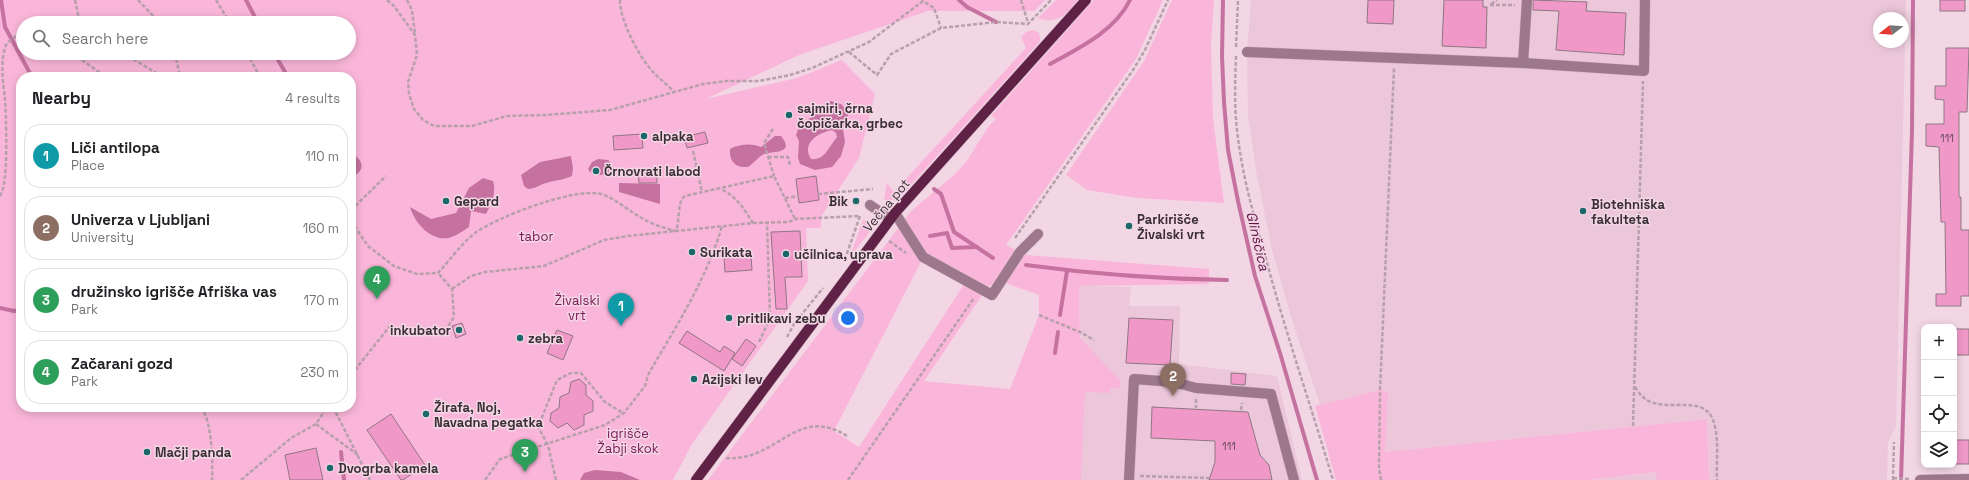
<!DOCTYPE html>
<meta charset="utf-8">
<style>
body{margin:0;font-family:"Space Grotesk",sans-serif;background:#f6f6f6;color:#202124}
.controls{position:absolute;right:12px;bottom:12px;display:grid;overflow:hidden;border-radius:8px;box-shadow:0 2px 10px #0003}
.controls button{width:36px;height:36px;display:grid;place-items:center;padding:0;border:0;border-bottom:1px solid #e0e0e0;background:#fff;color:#202124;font:20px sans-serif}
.compass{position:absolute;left:1873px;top:12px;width:36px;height:36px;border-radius:50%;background:#fff;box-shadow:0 2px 10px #0003;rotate:253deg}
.you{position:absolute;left:848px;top:318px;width:14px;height:14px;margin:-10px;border:3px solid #fff;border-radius:50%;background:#1a73e8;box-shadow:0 0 0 6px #1a73e833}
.badge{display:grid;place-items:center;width:26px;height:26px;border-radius:50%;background:#2563eb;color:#fff;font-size:13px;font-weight:700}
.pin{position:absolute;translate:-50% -33px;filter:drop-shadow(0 1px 2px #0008)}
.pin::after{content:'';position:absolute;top:21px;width:14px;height:12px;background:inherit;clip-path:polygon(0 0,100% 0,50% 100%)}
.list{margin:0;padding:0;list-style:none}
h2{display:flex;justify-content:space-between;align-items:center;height:52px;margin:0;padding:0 16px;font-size:17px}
h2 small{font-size:13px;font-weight:400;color:#757577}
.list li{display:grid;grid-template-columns:26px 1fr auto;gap:12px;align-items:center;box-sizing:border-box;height:64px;margin:0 8px 8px;padding:0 8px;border:1px solid #e0e0e0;border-radius:16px}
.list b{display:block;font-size:15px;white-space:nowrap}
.list p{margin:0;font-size:13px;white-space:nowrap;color:#757577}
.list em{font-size:13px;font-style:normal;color:#757577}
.icon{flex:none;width:22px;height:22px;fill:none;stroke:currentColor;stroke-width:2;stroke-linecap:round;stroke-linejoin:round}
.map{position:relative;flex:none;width:1969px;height:480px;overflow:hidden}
.search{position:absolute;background:#fff;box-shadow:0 2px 10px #0003;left:16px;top:16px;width:340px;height:44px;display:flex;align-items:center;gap:10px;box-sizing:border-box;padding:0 14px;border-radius:22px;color:#757577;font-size:15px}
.panel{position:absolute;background:#fff;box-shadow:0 2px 10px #0003;left:16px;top:72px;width:340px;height:340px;border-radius:16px}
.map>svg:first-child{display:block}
.built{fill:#ebc7d9;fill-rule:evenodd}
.green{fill:#fab6da;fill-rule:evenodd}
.water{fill:#c572a0;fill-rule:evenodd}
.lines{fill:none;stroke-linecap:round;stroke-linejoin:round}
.stream{stroke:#c572a0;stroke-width:4}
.building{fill:#f099c8;stroke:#8f7683}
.minor-casing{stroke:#ceb5c1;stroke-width:11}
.major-casing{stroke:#ceb5c1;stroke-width:11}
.path{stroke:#b7a0ab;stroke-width:2.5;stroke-dasharray:4 2;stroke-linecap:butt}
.minor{stroke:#9d778b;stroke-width:10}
.major{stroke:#5f2146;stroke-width:10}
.poi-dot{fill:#1a6869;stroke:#f3d6e4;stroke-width:1.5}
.labels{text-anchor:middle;stroke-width:3;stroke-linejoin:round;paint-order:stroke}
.number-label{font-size:11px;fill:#684a5a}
.poi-label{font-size:13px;font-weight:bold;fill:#3a2f35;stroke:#f3d6e4;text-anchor:start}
.street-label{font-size:13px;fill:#3a2f35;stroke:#f3d6e4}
.park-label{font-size:13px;fill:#7b1758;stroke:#f3d6e4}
.water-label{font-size:14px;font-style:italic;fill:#5e1343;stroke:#f3d6e4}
</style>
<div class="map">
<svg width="1969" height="480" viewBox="0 0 1969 480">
<rect width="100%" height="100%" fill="#f3d6e4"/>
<g class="built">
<path d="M1251 0H1906L1896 426 1888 442 1887 480H1709L1707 419 1385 452 1380 390 1320 405 1291 317 1271 246 1257 176 1248 116 1247 52ZM1879 18H1903V42H1879Z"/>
<polygon points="1079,286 1131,287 1129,306 1180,306 1179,364 1277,376 1302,480 879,480 1015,422 1081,352"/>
<polygon points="1657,472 1657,480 1588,480"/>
</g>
<g class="green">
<path d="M0 0H1045L1034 11H928L799 55 706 99 797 78 842 60 875 94 859 158 821 217V228H806L808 281 692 444 673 480H0ZM23 23H349V53H23ZM21 77H351V407H21Z"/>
<path d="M1056 0H1078C1067 14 1057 25 1038 18Z"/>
<path d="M1094 0H1163L1136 59 1006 245 1026 255 1209 269V284L1079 286 1080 338 1121 381 1120 388H1110V393L1085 392 1081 480H708L911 211 954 175 966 162 988 127 996 119 991 116ZM925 254 966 281 859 447 834 431ZM997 280 1039 295V315L1010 389 924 381 987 288Z"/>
<polygon points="1172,0 1214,0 1211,45 1213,119 1224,203 1137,198 1087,190 1066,175 1144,61"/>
<path d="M1032 30 1038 32C1041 37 1041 41 1037 45L901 196 893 200H884L887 183 894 192 1026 48 1021 37 1026 32Z"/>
<polygon points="863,220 868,220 871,230 849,259"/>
<polygon points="1380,390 1388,392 1385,452 1707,419 1709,480 1657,480 1656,472 1588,480 1336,480 1315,406"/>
</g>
<g class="water">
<path d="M831 101 841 104 849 113 843 129 845 142 841 156 832 167 815 170 800 164 798 158 799 141 796 135 799 127ZM832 130 836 133 837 137C829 146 825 161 811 159 801 143 818 133 832 130Z"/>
<path d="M775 136H781C796 154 772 151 764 154 758 157 754 163 748 167 736 168 729 162 730 149 739 144 751 143 761 147Z"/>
<path d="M353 154C364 161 365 171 352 177L351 155Z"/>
<path d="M571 156 573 168 572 176C564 180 555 180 546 183 539 185 535 189 528 189L524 186 521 175 540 162Z"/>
<polygon points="598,159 608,160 611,163 611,172 601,175 590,172 588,169 592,162"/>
<path d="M483 178 493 181C497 192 491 205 486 214L471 211 469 227C463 231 456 236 449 238 431 241 415 224 410 207L431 219 456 213 469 188Z"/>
<polygon points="619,183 660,184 660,204 619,192"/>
<polygon points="595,470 621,472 640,480 580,480 584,473"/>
</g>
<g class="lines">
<g class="stream">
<polyline points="1,0 5,27 32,77"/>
<polyline points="246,0 258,23"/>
<polyline points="959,0 967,7 996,22"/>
<polyline points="1223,0 1222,56 1224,102 1228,150 1238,201 1255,276 1280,353 1317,480"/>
<polyline points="274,53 288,77"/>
<path d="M1050 64C1079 48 1115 31 1130 0"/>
<polyline points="934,189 941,194 954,232 993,258"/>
<polyline points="930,236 947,233 952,248 977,247"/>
<path d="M1026 265C1092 274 1160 279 1227 280"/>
<polyline points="0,308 14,311 21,310"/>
<polyline points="1060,315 1067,271"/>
<polyline points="1055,353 1058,332"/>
<polyline points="341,452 344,480"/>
<polyline points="1901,480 1912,131 1913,0"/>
</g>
</g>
<g class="building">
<polygon points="1368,0 1394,0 1393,24 1367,23"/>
<polygon points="1444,0 1483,0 1483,7 1487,7 1486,48 1442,46"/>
<polygon points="1533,0 1587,2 1586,11 1626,13 1624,55 1556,50 1559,11 1533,10"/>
<rect x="1940" y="0" width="25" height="11"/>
<polygon points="1946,48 1969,48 1967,112 1959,112 1959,197 1961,197 1961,230 1969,230 1969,296 1961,296 1961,306 1936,306 1936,294 1946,294 1945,222 1941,222 1939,147 1926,146 1926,124 1944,124 1944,100 1935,99 1935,86 1946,86"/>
<polygon points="705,132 708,143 687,148 684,137"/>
<polygon points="642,134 643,148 614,150 613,136"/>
<polygon points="638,172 657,172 657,183 639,183"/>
<polygon points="816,176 819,200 799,203 796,179"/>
<polygon points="800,231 802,277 785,277 787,309 776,309 771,232"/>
<polygon points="751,256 752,270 725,272 724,258"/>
<polygon points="1129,318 1173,320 1170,365 1126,363"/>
<polygon points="462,323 466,334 456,338 452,326"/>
<rect x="1954" y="329" width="15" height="26"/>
<polygon points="557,330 573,336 563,360 547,353"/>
<polygon points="687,331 720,352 724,346 735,353 724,371 679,343"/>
<polygon points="746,339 756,346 742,366 732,359"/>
<polygon points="1231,373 1246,374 1245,385 1231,384"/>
<polygon points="579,379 586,385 586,395 593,401 593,411 584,415 584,425 574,430 567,423 558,428 550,421 551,413 559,408 560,397 569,393 571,382"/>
<polygon points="1152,407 1248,412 1260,455 1269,465 1272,480 1209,480 1215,462 1215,441 1151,438"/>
<polygon points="391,414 425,465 403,480 401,480 367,430"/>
<rect x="1954" y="440" width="15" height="24"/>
<polygon points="316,448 323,480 290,480 285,455"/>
</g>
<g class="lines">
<defs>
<g id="minor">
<polyline points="1247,52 1523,63 1644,71 1645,0"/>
<polyline points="1523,63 1527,0"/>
<polyline points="870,205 890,219"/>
<polyline points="895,213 923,257 992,295 1020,252 1038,234"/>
<polyline points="1129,480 1134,379 1174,382 1196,388 1271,394 1294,480"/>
<polyline points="1920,480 1969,479"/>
</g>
<polyline id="major" points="696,480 895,213 1086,0"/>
</defs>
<use href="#minor" class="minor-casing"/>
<use href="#major" class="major-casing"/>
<g class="path">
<polyline points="75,0 80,23"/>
<polyline points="138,0 160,23"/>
<polyline points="216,0 230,23"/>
<polyline points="387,0 394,6 415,35 417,55 408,82 409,94 414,109 423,120 434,126 472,126 507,116 546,115 610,110 703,84 726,81 759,81 790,75 812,68 869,42 923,1 934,8 941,28"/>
<polyline points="407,0 412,10 415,34"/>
<path d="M620 0C620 21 639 57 654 73 661 80 668 86 675 92"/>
<polyline points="1021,0 1028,23"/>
<polyline points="1491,4 1497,0"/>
<polyline points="1490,5 1515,5"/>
<polyline points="1236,47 1238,0"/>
<polyline points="849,52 877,75 891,54 941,28 996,22 1028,24 1051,0"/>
<polyline points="72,53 106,77"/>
<polyline points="123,53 163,77"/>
<polyline points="175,53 180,77"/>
<polyline points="247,53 260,77"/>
<path d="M1236 56C1235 83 1234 111 1238 138 1243 179 1255 220 1266 259 1286 334 1311 406 1333 480"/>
<polyline points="773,129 764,143 774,176"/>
<polyline points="693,151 702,192"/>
<polyline points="768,157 788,157 790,165"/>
<polyline points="818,194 873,189"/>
<path d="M0 196C9 185 6 116 5 99 3 83 0 60 6 45 10 39 17 36 23 32"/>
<polyline points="785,198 799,196"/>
<polyline points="351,210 386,176"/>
<path d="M351 221 368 246 394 266 417 274 438 273C450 260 461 244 475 233 497 217 575 187 601 194 615 198 627 210 640 217 651 224 664 228 676 231 680 221 677 201 685 196L774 176 795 219"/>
<polyline points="753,223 789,222 795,219 860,216 845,259"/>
<polyline points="1015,238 1133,70 1145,50 1168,0"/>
<polyline points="889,241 906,253"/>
<path d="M452 289 471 276 485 272 544 266 604 240 628 236 753 223C744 209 737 197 721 189"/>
<polyline points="1039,315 1080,332 1094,340"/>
<polyline points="787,337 794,324 823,288"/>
<polyline points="759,342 770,318 767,223"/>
<polyline points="351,375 389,327 442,335 454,317 452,289 438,273"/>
<path d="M1635 387C1639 393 1643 399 1651 402 1674 411 1709 393 1715 427 1719 444 1716 463 1717 480"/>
<polyline points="1196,399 1196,408"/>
<path d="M201 407C212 421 213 462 212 480"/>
<polyline points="333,407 370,480"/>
<polyline points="1241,410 1242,403"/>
<polyline points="316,424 358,455"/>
<polyline points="1633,426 1643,81"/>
<path d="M726 458C778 462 796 404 847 436"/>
<polyline points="1140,476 1209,478"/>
<polyline points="1893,478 1909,479"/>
<polyline points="241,480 291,438 316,424 327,407"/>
<path d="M485 480 500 459 605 425 624 413 645 386 648 375C676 326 706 281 722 226"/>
<polyline points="556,480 548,445 538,427 557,380 571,373 581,373 605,402 623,413"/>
<polyline points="848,480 974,298"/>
<polyline points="1381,480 1379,467 1380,390 1394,68"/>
<polyline points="1893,480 1894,442"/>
</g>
<use href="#minor" class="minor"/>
<use href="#major" class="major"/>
</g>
<g class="poi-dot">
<circle cx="789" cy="115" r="4"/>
<circle cx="644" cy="136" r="4"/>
<circle cx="596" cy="171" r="4"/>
<circle cx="446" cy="201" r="4"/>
<circle cx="856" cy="201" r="4"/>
<circle cx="1583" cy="211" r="4"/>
<circle cx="1129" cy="226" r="4"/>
<circle cx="692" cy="252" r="4"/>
<circle cx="786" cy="254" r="4"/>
<circle cx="729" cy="318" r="4"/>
<circle cx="459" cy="330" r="4"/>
<circle cx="520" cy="338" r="4"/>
<circle cx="694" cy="379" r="4"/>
<circle cx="426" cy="414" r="4"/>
<circle cx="147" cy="452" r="4"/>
<circle cx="330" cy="468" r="4"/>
</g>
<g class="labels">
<g class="number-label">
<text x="1947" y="142">111</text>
<text x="1229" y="450">111</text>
</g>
<g class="poi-label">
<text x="797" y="113">sajmiri, črna<tspan x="797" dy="15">čopičarka, grbec</tspan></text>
<text x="652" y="141">alpaka</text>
<text x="604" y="176">Črnovrati labod</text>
<text x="454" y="206">Gepard</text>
<text x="848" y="206" text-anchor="end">Bik</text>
<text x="1591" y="209">Biotehniška<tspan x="1591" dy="15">fakulteta</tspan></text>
<text x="1137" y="224">Parkirišče<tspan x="1137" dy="15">Živalski vrt</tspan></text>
<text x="700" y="257">Surikata</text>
<text x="794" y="259">učilnica, uprava</text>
<text x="737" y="323">pritlikavi zebu</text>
<text x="451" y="335" text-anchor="end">inkubator</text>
<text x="528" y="343">zebra</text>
<text x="702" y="384">Azijski lev</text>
<text x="434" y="412">Žirafa, Noj,<tspan x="434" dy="15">Navadna pegatka</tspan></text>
<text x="155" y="457">Mačji panda</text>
<text x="338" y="473">Dvogrba kamela</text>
</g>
<g class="street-label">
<text transform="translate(886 205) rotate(-50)" y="5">Večna pot</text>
</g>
<g class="park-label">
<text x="536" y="241">tabor</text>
<text x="577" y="305">Živalski<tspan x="577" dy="15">vrt</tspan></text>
<text x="628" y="438">igrišče<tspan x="628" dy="15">Žabji skok</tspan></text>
</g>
<g class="water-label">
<text transform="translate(1258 241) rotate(77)" y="5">Glinščica</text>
</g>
</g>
</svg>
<div class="controls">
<button>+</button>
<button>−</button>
<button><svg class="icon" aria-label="locate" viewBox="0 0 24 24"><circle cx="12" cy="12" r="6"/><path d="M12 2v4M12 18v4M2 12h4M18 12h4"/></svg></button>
<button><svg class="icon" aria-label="layers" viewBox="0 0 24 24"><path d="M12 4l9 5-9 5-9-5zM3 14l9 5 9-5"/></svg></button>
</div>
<svg class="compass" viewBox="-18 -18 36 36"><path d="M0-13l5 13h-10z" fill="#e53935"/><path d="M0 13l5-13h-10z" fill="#757577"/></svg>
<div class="you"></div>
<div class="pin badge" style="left:621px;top:326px;background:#0f9aa8">1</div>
<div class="pin badge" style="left:1173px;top:396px;background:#8d6e63">2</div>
<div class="pin badge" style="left:525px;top:472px;background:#2e9e5b">3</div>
<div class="pin badge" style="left:377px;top:299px;background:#2e9e5b">4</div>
<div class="search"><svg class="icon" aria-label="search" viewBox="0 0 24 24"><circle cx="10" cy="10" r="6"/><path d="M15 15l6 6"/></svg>Search here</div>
<section class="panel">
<h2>Nearby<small>4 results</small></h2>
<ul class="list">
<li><span class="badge" style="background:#0f9aa8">1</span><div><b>Liči antilopa</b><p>Place</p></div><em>110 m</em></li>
<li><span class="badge" style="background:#8d6e63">2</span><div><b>Univerza v Ljubljani</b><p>University</p></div><em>160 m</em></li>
<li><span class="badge" style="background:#2e9e5b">3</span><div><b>družinsko igrišče Afriška vas</b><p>Park</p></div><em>170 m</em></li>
<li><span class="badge" style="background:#2e9e5b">4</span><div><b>Začarani gozd</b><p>Park</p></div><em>230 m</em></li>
</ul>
</section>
</div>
